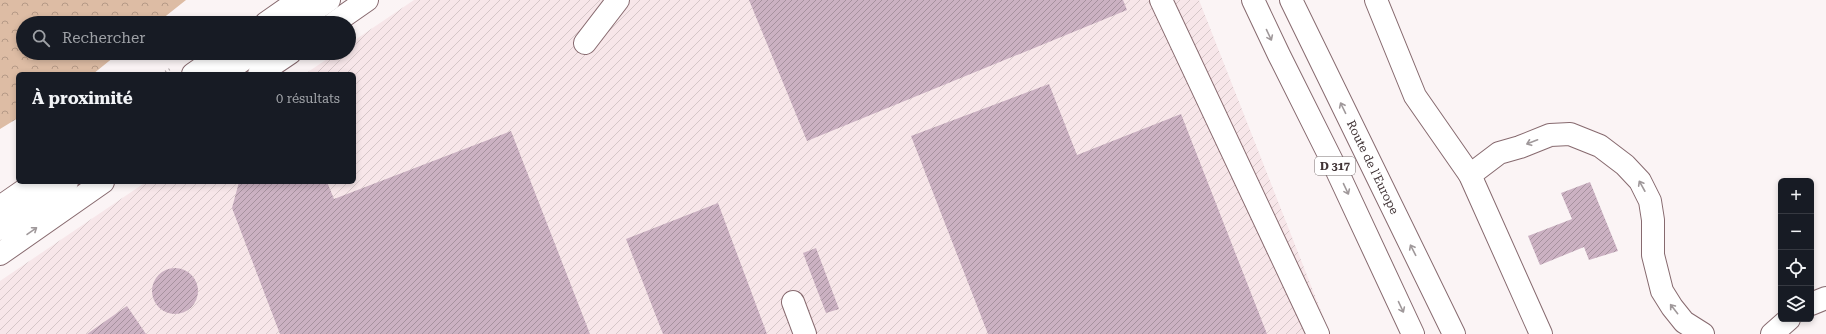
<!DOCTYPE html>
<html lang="fr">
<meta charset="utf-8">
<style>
body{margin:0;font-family:"Roboto Serif",serif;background:#20242c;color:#f1f3f6}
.controls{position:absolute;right:12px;bottom:12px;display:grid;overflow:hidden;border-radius:6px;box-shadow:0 2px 6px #0003}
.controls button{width:36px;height:36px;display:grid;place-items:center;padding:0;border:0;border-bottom:1px solid #363941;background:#171b24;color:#f1f3f6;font:20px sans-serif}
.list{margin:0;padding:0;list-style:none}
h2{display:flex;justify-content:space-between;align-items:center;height:52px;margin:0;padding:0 16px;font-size:17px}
h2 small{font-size:13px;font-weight:400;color:#9ea1a6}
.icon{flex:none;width:22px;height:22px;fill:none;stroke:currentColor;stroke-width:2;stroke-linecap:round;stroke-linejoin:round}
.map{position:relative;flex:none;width:1826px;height:334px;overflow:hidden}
.search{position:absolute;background:#171b24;box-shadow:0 2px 6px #0003;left:16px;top:16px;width:340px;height:44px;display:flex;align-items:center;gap:10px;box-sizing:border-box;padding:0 14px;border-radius:22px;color:#9ea1a6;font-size:15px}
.panel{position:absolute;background:#171b24;box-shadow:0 2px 6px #0003;left:16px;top:72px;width:340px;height:112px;border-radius:6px}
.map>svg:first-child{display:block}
.industrial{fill:url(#industrial-furrows)}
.forest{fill:url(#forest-crowns)}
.building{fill:url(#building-hatch)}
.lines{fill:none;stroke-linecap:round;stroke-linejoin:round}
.minor-casing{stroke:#876a6f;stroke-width:24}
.major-casing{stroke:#876a6f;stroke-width:24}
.path{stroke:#aaa0a2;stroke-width:2.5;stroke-dasharray:1 3;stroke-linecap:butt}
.minor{stroke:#fff;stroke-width:22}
.major{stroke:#fff;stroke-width:22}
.oneway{stroke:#9f989a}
.labels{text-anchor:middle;stroke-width:3;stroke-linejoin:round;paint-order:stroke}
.shield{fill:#fff;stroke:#797071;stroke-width:1}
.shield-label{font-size:11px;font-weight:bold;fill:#3f3234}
.street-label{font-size:12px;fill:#3f3234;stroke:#fff}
</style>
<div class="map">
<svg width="1826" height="334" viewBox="0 0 1826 334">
<defs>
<pattern id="industrial-furrows" width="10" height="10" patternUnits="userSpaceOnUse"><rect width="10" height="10" fill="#f7e6e9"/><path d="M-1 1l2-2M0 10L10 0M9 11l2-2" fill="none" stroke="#d5c6c8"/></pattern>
<pattern id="forest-crowns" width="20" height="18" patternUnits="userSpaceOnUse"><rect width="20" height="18" fill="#ddbca4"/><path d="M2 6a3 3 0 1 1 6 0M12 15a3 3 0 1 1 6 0" fill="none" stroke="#b59986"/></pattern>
<pattern id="building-hatch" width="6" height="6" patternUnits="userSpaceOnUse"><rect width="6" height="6" fill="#cbb1c2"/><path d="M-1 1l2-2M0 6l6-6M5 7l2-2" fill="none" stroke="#a6919e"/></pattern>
</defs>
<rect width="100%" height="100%" fill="#fbf4f5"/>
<polygon class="industrial" points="414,0 1199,0 1330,334 0,334 0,281 146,182 354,182 354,74 305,74 336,53 349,53 349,44"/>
<polygon class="forest" points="0,0 186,0 157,23 23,23 23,53 119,53 93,74 18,74 18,118 0,129"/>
<g class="building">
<polygon points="749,0 1123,0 1127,10 807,141"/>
<polygon points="1049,84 1077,155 1181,114 1267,334 988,334 911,136"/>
<polygon points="511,131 590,334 280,334 232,208 239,182 327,182 334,199"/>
<polygon points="1590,182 1618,251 1589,260 1584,247 1540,265 1528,236 1572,219 1561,193"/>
<polygon points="718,203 767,334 663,334 626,239"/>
<polygon points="816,248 839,309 826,313 803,253"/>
<circle cx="175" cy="291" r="23"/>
<polygon points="127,306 146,334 87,334"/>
</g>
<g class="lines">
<defs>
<g id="minor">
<polyline points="1161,0 1318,334"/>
<polyline points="1376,0 1415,96 1470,175 1541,334"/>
<polyline points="296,23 329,0"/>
<polyline points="585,43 618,0"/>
<polyline points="223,74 253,53"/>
<polyline points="1470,175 1499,153 1520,147 1550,135 1570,134 1600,146 1625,165 1640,181 1650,201 1653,220 1653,255 1662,291 1672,307 1684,322 1703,334"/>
<polyline points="0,229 67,182"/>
<polyline points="793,302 805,334"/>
<polyline points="1811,304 1826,298"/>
<polyline points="1772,334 1789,319"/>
</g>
<g id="major">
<polyline points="1253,0 1279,55 1337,171 1413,334"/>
<path id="s1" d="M1291 0 1454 334"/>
<polyline points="266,23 299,0"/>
<polyline points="334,23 367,0"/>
<polyline points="193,74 223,53"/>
<polyline points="259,74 290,53"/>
<polyline points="0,207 36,182"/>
<polyline points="0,254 103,182"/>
</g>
</defs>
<use href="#minor" class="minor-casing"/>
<use href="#major" class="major-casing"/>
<g class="path">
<polyline points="235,23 243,18"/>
<polyline points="162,74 170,69"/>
</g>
<use href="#minor" class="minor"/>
<use href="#major" class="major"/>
</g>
<defs><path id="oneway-shaft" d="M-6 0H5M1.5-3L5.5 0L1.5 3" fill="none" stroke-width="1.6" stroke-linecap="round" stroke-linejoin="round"/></defs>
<g class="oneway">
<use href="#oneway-shaft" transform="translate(1269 35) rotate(65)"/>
<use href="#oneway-shaft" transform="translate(1343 108) rotate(-116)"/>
<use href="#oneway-shaft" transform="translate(1532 142) rotate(159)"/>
<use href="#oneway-shaft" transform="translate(1642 186) rotate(-119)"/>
<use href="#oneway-shaft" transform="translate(1346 189) rotate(65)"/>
<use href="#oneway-shaft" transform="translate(32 231) rotate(-35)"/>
<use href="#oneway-shaft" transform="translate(1413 250) rotate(-117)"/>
<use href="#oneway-shaft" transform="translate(1401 307) rotate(65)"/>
<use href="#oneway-shaft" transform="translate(1674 309) rotate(-128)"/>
</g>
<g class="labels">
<rect class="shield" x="1315" y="157" width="40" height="18" rx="3"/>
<g class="shield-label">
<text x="1335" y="170">D 317</text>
</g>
<g class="street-label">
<text dy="4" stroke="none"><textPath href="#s1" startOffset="186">Route de l'Europe</textPath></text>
</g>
</g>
</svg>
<div class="controls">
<button>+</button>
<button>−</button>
<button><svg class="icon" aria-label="locate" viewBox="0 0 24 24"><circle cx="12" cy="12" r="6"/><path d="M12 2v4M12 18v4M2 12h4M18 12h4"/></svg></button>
<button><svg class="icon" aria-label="layers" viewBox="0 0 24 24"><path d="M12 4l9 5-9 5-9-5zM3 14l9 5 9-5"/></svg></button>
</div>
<div class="search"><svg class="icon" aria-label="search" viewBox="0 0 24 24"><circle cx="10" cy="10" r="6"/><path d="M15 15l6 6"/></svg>Rechercher</div>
<section class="panel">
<h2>À proximité<small>0 résultats</small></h2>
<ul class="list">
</ul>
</section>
</div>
